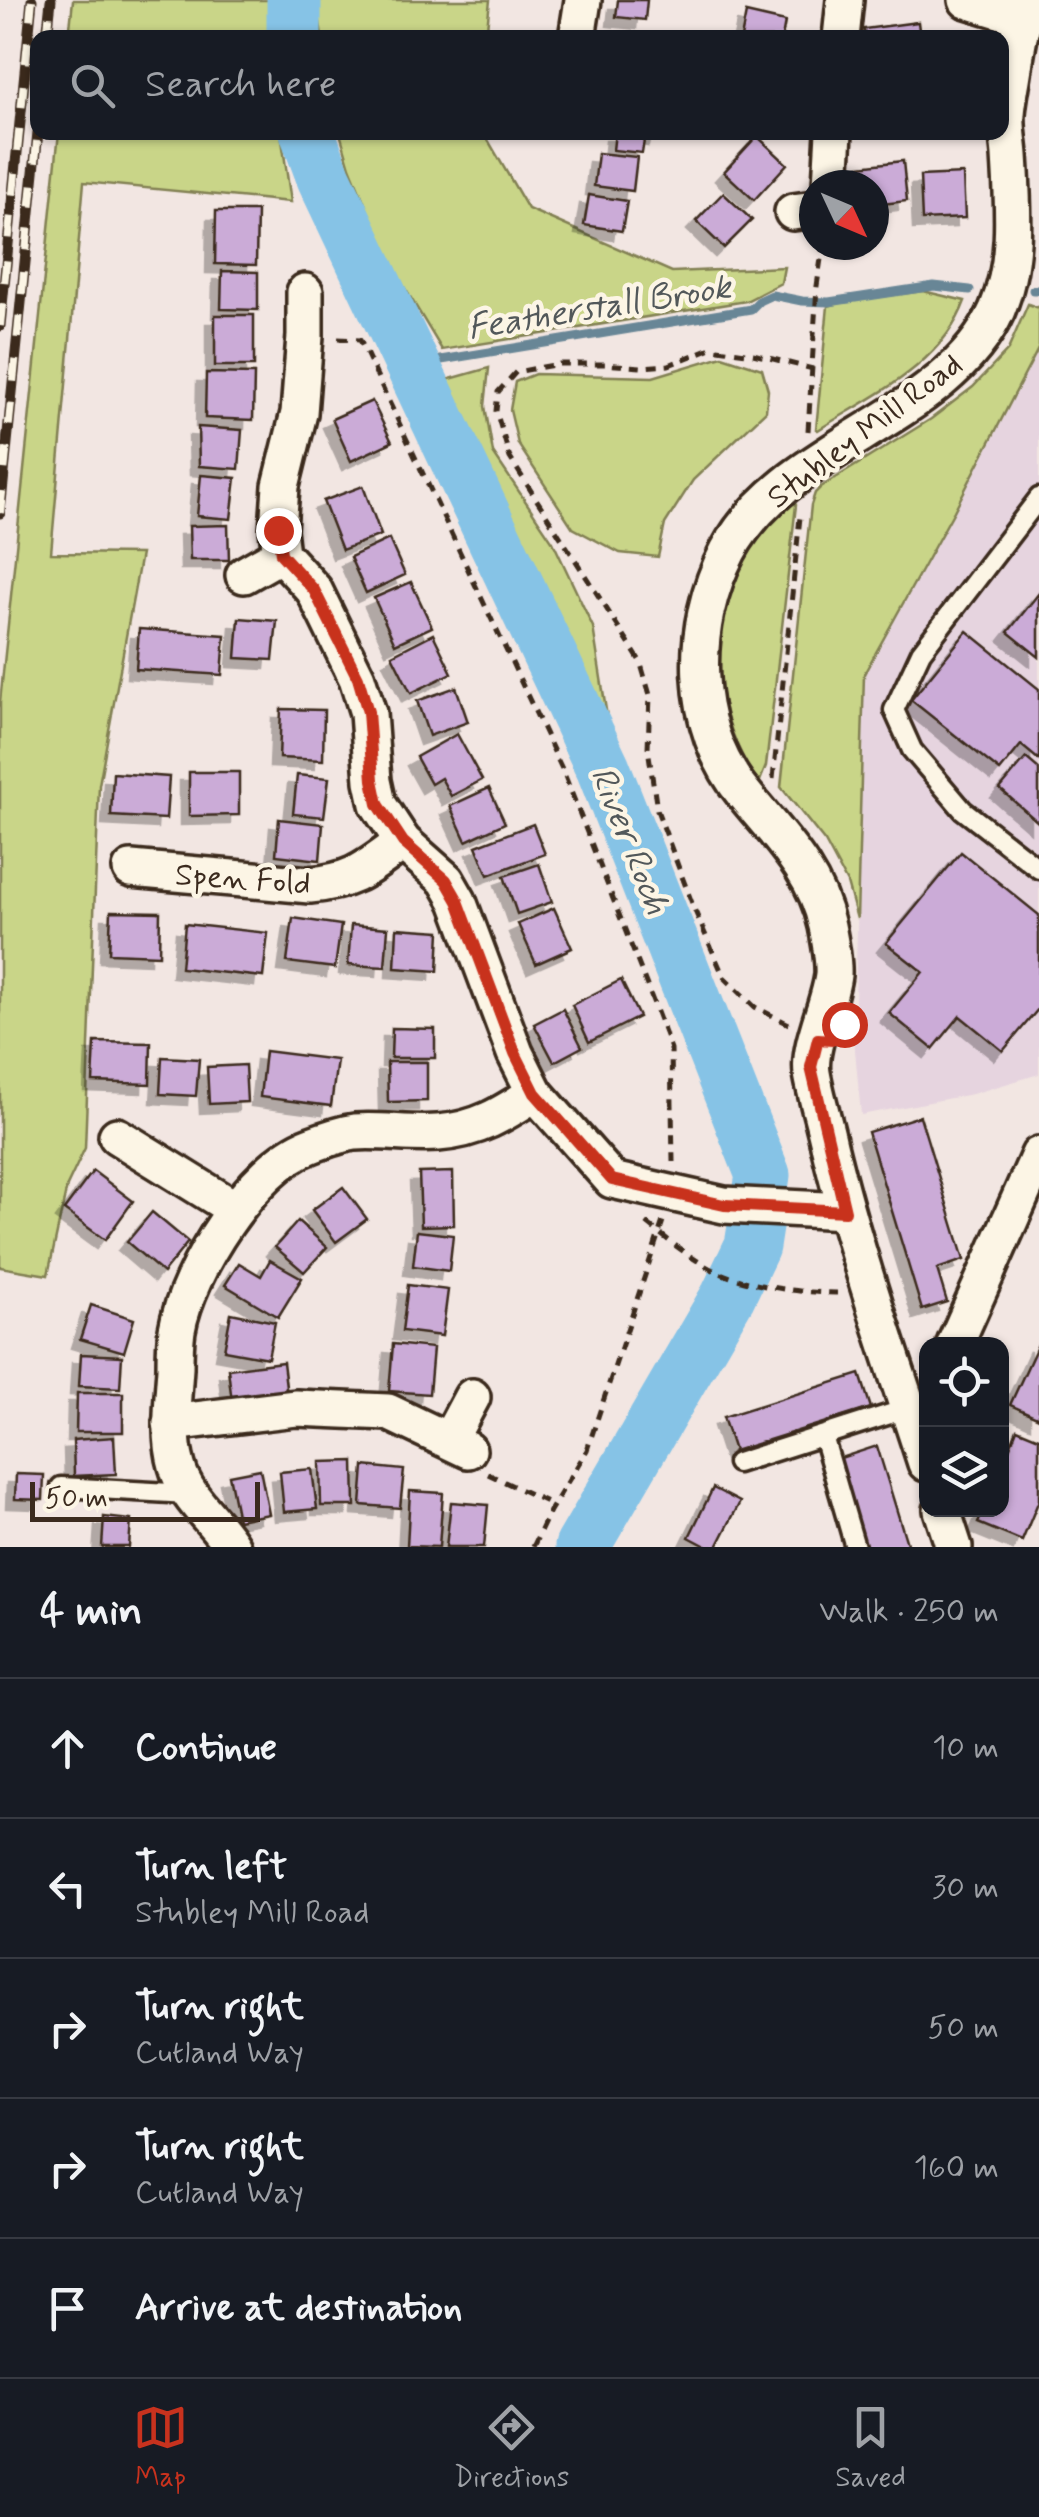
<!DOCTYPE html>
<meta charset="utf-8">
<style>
body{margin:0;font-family:Mynerve,sans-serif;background:#242831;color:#f1f3f6}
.controls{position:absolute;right:30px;bottom:30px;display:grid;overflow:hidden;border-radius:20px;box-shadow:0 2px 8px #0004}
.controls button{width:90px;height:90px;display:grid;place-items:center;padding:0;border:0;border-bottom:2px solid #363941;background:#171b24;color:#f1f3f6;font:50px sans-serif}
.compass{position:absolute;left:799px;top:170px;width:90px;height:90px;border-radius:50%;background:#171b24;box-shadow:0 2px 8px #0004;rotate:134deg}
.scale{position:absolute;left:30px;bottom:25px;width:230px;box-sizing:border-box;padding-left:10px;border:5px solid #3b2a1e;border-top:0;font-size:28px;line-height:35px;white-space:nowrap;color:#3b2a1e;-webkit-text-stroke:8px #fcf5e5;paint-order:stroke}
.stop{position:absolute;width:30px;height:30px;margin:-22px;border:8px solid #c8321e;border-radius:50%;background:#fff}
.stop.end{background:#c8321e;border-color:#fff;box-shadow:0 2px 10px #0008}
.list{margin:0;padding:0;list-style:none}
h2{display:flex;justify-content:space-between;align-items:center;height:130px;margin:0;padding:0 40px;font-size:42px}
h2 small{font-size:32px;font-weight:400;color:#9ea1a6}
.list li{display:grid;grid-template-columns:65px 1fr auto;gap:30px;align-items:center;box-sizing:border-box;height:140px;padding:0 40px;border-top:2px solid #363941}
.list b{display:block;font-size:38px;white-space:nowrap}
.list p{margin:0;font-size:32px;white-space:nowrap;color:#9ea1a6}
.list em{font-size:32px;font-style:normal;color:#9ea1a6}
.icon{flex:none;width:55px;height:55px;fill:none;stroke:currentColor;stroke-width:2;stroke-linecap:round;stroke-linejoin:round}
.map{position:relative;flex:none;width:1039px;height:1547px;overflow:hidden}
.search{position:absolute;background:#171b24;box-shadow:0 2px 8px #0004;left:30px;right:30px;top:30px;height:110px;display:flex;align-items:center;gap:25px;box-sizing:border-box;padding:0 35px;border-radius:20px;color:#9ea1a6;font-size:38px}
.sheet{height:830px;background:#171b24}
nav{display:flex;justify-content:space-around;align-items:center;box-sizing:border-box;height:140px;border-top:2px solid #363941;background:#171b24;font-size:28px;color:#9ea1a6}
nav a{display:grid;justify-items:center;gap:5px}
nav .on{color:#c8321e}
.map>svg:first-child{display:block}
.built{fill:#e6d4df}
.green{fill:#c9d588;stroke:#828053;stroke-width:2.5}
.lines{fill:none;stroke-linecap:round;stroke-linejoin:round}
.stream{stroke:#688696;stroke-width:9}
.river{stroke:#86c3e6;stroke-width:55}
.building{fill:#cbabd7;stroke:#3b2a1e;stroke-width:2.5;filter:url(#shadow)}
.lane-casing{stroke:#3b2a1e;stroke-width:25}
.street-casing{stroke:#3b2a1e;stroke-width:42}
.path{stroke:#3b2a1e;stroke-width:5;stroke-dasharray:10 8;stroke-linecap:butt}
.lane{stroke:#fcf5e5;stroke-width:18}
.street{stroke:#fcf5e5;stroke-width:35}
.rail-casing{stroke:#3b2a1e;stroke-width:11}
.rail{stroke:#fcf5e5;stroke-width:8;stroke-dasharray:22;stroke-linecap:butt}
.route{stroke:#c8321e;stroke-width:12}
.labels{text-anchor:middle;stroke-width:9;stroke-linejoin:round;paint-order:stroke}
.street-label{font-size:32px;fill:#3b2a1e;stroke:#fcf5e5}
.water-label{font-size:35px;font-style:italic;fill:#52585a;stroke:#fcf5e5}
</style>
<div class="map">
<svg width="1039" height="1547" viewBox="0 0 1039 1547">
<defs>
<filter id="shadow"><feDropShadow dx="-9" dy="9" stdDeviation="0" flood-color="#0004"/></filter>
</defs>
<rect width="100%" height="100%" fill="#f2e6e2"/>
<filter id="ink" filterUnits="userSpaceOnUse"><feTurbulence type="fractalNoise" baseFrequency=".01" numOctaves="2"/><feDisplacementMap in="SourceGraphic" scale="20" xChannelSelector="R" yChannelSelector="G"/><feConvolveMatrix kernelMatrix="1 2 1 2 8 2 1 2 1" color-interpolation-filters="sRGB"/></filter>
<g filter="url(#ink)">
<polygon class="built" points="1039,347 1039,1074 972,1094 861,1115 854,1039 864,674 954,511"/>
<g class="green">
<polygon points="73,0 276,0 274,37 69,37"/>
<polygon points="317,0 490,0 486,38 322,37"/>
<polygon points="59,132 281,133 291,202 84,182 51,553 141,554 99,785 85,1148 67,1186 48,1275 0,1267 0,702"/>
<polygon points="340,133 484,133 528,209 672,272 784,267 781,283 746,301 442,350 388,260 350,167"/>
<path d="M923 291 965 301C942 365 872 396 818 430L816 429 828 306 843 302Z"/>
<polygon points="1028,304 1039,308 1039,347 954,511 864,674 857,919 847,883 825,842 781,787 811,505 815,493 821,487 931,419 973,387 1008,350"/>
<polygon points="722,356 762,369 768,390 766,411 693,480 665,524 658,557 620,553 573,528 518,444 510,410 515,382 535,374 653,377"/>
<polygon points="489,368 485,406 493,453 553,542 593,627 608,723 595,726 432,384"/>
<path d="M794 501 796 505 766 766 760 781 757 782C707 704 702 604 763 529 771 519 781 511 791 502Z"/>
</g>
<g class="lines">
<g class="stream">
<polyline points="1033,290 1039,290"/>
<polyline points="411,365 751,309 759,301 772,295 802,301 829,302 934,286 970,290"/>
</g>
<g class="river">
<polyline points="294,38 294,0"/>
<polyline points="307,132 324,178 603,768 763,1175 752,1246 728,1296 582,1547"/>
</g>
</g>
<g class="building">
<polygon points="618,0 647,0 645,20 616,17"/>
<polygon points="746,13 785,22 782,38 741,38"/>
<polygon points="918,22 920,38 865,38 864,29"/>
<polygon points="615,132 658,132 657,137 645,135 642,153 613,150"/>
<polygon points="757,136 787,164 754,200 724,172"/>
<polygon points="598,153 637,157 633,191 594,186"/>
<polygon points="903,161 907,201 874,205 874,185 861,185 859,166"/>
<polygon points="963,174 965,218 922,220 920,176"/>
<polygon points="723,193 752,220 724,248 696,221"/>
<polygon points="589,195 627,201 622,231 584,225"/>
<polygon points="216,211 257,211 256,265 215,264"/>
<polygon points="222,271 258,272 258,310 221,309"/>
<rect x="215" y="315" width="39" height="51"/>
<polygon points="206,373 254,374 253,420 205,418"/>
<polygon points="372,401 392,442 351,461 332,419"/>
<polygon points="198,427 242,430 239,469 199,466"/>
<polygon points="201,475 236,478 231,519 197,516"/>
<polygon points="363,486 381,535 342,550 323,501"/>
<polygon points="228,525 229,560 190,560 189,526"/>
<polygon points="389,539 405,575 366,593 350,557"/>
<polygon points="411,582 432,627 395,644 374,598"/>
<polygon points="1039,593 1039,657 1008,632"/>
<polygon points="239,618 277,621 273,660 236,658"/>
<polygon points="139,629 225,635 222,675 136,669"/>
<polygon points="967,631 1039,689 1039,760 1021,745 1000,771 911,700"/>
<polygon points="433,634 452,673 411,693 392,655"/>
<polygon points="456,687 468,722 429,736 417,701"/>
<polygon points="281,709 324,710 323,760 279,758"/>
<polygon points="457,734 482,780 451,796 441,778 431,784 416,757"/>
<polygon points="1026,758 1039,769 1039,823 1000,789"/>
<polygon points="189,772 239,772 239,815 189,816"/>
<polygon points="113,773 169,777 166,819 111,816"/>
<polygon points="297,775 329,778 324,817 293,814"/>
<polygon points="489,788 505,823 466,841 450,806"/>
<polygon points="279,819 323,824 320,860 276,855"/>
<polygon points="533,824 545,854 488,875 476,846"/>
<polygon points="961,852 1039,915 1039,1008 1003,1051 960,1016 933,1049 889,1013 923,972 886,943"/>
<polygon points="539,864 552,902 517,914 504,876"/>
<polygon points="554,908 572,948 536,964 518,924"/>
<polygon points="111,911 160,912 159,955 109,953"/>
<polygon points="293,918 341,925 335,968 287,962"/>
<polygon points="185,924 268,933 263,977 181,968"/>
<polygon points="351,925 388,928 385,967 348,965"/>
<polygon points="397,928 440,931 438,971 395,968"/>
<polygon points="621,980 639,1017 589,1042 572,1005"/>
<polygon points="563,1009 582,1047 554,1062 534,1024"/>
<polygon points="392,1028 435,1029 435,1058 391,1058"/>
<polygon points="95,1042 151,1043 150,1084 93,1082"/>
<polygon points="265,1051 337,1060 331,1106 260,1097"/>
<polygon points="162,1057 199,1059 196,1096 160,1094"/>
<polygon points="387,1062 427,1062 427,1101 388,1102"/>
<polygon points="245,1065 247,1102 209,1104 207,1067"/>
<polygon points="920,1116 964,1260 937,1269 947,1302 922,1310 868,1132"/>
<polygon points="93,1171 133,1201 105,1240 64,1210"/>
<polygon points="453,1172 454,1225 421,1226 419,1173"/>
<polygon points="343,1187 367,1219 336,1242 312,1210"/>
<polygon points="152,1212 188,1242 163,1273 127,1242"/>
<polygon points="298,1221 327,1247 304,1272 275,1247"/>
<polygon points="417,1231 453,1235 449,1271 413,1266"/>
<polygon points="270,1260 302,1278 278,1317 225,1285 239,1263 261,1276"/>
<polygon points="408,1285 448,1290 442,1336 402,1331"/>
<polygon points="91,1305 134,1319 124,1352 80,1339"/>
<polygon points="231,1313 275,1322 268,1358 224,1350"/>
<polygon points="1039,1342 1039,1418 1010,1405"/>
<polygon points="393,1344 433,1348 429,1394 389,1391"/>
<polygon points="81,1354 122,1356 120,1388 79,1386"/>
<polygon points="283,1362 287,1395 232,1402 228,1369"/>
<polygon points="860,1374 871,1408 734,1451 723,1417"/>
<polygon points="77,1393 123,1393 123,1432 76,1432"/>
<polygon points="1017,1429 1039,1438 1039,1500 1022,1541 978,1523 984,1510 1002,1510 1002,1467"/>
<polygon points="114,1437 116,1474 74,1476 73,1440"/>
<polygon points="877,1446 908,1547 861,1547 834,1460"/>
<polygon points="354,1461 355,1506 321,1506 320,1462"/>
<polygon points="364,1466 404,1470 400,1508 361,1505"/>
<polygon points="260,1469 269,1514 238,1520 229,1475"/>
<polygon points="312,1469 317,1509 284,1512 280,1472"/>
<polygon points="16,1474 44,1475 43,1500 15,1499"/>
<polygon points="713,1488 740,1502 717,1547 708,1547 689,1537"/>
<polygon points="410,1491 443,1493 439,1547 407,1546"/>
<polygon points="451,1502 488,1505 484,1547 446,1547"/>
<polygon points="104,1517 131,1520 129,1547 102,1547"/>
</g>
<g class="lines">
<defs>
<g id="lane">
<polyline points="1039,498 921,652 894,710 912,750 963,810 1039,869"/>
<polyline points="823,1436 855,1547"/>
<polyline points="737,1463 909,1408"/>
<polyline points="61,1487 189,1494"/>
</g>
<g id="street">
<polyline points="967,0 1022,17"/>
<polyline points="577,38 583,0"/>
<polyline points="841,38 845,0"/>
<polyline points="831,185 834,132"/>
<polyline points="793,212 814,209"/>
<polyline points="305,292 305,336 299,413 281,486 278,530 281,554 314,590 357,678 368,713 373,781 378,804 403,842 446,880 458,901 515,1053 535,1093 612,1180 724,1205 845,1211"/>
<polyline points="244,575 281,554"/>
<path d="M131 869 310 885C356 881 368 867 403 842"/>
<polyline points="117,1136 235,1209"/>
<polyline points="955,1344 1039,1155"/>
<polyline points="171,1423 296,1408 388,1412 468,1450"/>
<polyline points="449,1440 472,1397"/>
<path d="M926 1463C892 1358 855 1253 829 1145 824 1121 816 1097 812 1073 808 1046 830 1003 833 975 834 961 830 941 827 926 816 872 777 835 744 794 689 727 689 625 728 551 784 444 948 420 997 310 1018 261 1013 207 1010 155 1009 142 1006 127 1007 114 1008 100 1011 86 1013 73 1017 48 1020 23 1030 0"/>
<polyline points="942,1510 954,1547"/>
<path d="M232 1547C215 1519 186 1500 177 1466 168 1435 173 1400 175 1368 175 1356 175 1342 177 1330 187 1271 253 1166 311 1145 324 1140 341 1134 355 1132 382 1130 411 1135 438 1133 478 1130 503 1114 535 1093"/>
</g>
</defs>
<use href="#lane" class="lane-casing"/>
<use href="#street" class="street-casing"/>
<g class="path">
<polyline points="338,339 360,340 563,771 649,991 671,1049 673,1162"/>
<polyline points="808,431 817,286 823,245"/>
<polyline points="773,779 800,517"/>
<polyline points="789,1024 755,1007 724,977 695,911 657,810 648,748 650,695 640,661 510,458 496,411 498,392 516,372 559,364 605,364 641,367 669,365 711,348 753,354 813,369"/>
<path d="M647 1223C665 1238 699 1265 720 1273 756 1287 800 1293 838 1293"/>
<polyline points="488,1474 553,1505"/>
<polyline points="533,1547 550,1511 587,1450 663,1221"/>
</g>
<use href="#lane" class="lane"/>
<use href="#street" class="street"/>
<defs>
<g id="rail">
<polyline points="47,38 51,0"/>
<polyline points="0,326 32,0"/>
<polyline points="0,513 38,132"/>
</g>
</defs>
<use href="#rail" class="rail-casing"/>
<use href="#rail" class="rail"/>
</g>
</g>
<g class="lines" filter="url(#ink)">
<polyline class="route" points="278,530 281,554 314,590 358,678 368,712 373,780 378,804 403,842 446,880 458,901 515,1053 535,1093 612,1180 724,1205 845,1211 811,1067 818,1039 832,1040 844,1024"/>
</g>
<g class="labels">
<g class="street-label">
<text transform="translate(864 430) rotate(-37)" y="11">Stubley Mill Road</text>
<text transform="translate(243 878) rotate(4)" y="11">Spen Fold</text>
</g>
<g class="water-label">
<text transform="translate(599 306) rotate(-9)" y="12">Featherstall Brook</text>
<text transform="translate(631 840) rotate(68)" y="12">River Roch</text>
</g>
</g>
</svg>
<div class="controls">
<button><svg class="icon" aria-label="locate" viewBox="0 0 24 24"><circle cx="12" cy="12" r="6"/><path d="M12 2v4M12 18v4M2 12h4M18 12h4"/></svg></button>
<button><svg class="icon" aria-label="layers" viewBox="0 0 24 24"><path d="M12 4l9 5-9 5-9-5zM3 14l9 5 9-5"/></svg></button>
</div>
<svg class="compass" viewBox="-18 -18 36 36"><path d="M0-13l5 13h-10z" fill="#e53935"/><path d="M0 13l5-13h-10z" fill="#9ea1a6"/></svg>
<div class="scale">50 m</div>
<div class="stop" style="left:844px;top:1024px"></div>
<div class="stop end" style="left:278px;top:530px"></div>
<div class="search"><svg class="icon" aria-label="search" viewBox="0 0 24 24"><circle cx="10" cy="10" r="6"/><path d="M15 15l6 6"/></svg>Search here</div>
</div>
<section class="sheet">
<h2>4 min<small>Walk · 250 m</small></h2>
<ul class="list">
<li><svg class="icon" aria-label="ahead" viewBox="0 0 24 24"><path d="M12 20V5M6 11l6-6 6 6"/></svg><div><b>Continue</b></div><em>10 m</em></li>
<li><svg class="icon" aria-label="left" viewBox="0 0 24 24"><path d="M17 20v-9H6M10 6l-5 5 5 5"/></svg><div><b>Turn left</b><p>Stubley Mill Road</p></div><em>30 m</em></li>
<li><svg class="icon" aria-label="right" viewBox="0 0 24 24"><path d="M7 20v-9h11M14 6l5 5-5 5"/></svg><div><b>Turn right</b><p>Cutland Way</p></div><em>50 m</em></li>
<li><svg class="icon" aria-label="right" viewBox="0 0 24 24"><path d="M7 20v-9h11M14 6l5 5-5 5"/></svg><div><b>Turn right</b><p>Cutland Way</p></div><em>160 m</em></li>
<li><svg class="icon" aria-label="arrive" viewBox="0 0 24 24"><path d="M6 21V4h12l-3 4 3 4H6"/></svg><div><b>Arrive at destination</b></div></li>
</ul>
</section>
<nav>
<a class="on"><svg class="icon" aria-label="map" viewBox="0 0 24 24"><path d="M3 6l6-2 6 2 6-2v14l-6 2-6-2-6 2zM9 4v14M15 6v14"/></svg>Map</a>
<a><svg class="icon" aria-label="directions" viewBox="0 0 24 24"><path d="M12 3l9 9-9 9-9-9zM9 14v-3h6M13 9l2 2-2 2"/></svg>Directions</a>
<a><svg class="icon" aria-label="saved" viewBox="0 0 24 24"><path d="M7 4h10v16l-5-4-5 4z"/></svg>Saved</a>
</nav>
